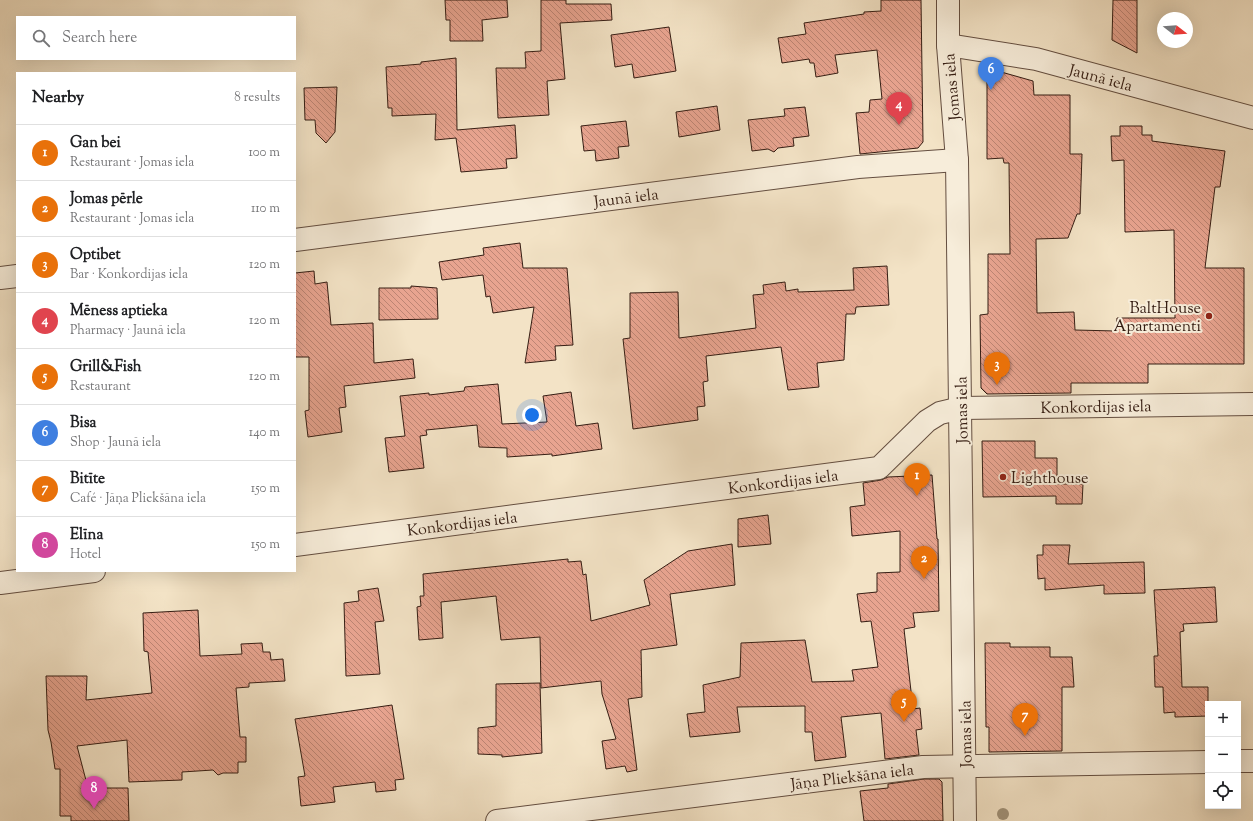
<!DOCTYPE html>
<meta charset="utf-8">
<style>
body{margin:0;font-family:"Sorts Mill Goudy",serif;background:#f2f2f2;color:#202124}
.controls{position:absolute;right:12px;bottom:12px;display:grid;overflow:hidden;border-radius:0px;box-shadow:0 4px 16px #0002}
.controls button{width:36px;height:36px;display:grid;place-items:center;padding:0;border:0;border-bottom:1px solid #e0e0e0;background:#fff;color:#202124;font:20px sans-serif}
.compass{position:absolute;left:1157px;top:12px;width:36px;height:36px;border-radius:50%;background:#fff;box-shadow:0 4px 16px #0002;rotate:107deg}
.you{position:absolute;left:532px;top:415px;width:14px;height:14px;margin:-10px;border:3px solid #fff;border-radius:50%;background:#1a73e8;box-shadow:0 0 0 6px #1a73e833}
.badge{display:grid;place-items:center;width:26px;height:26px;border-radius:50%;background:#ea580c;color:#fff;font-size:13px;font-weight:700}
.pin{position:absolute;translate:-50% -33px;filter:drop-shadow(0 1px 2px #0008)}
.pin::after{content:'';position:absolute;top:21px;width:14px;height:12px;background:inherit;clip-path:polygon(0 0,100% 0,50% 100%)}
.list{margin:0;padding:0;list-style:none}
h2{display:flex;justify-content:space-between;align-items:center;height:52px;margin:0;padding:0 16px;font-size:17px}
h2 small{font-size:13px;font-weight:400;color:#757577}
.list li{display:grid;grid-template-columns:26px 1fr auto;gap:12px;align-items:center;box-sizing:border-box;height:56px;padding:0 16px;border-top:1px solid #e0e0e0}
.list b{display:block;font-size:15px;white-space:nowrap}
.list p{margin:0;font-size:13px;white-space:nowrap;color:#757577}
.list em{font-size:13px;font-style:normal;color:#757577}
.icon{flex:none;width:22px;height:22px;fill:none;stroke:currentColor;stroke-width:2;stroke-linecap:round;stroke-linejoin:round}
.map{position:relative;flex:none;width:1253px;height:821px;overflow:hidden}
.search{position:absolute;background:#fff;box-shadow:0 4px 16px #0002;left:16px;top:16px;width:280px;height:44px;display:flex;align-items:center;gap:10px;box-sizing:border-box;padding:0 14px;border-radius:0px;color:#757577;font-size:15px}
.panel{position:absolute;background:#fff;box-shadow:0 4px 16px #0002;left:16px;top:72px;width:280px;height:500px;border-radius:0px}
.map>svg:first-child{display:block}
.building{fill:url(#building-back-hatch);stroke:#351d13}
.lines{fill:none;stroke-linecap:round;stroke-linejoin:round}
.street-casing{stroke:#644e40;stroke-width:24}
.street{stroke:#f7edda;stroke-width:22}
.tree{fill:#a19279}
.poi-dot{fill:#8f2418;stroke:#f7edda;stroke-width:1.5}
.labels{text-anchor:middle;stroke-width:4;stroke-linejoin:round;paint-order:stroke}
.street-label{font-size:16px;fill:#351d13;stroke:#f7edda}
.poi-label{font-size:16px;fill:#351d13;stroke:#f7edda;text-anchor:end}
</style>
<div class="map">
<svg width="1253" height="821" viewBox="0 0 1253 821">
<defs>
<pattern id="building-back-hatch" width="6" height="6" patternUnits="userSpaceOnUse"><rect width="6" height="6" fill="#e8a490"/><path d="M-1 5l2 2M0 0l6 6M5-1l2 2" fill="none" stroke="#bd8574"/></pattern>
</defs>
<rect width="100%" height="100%" fill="#f3e3c6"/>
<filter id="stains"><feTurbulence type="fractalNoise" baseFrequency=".005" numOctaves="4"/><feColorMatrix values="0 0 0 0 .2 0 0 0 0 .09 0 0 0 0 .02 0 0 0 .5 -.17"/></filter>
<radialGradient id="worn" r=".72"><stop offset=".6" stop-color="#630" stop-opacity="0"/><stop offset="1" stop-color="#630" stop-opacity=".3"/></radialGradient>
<g class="building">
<polygon points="445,0 507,0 508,17 482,20 483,41 450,41 450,20 446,20"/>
<polygon points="541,0 566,0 566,4 611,4 612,20 560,23 565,79 547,81 549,115 498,118 496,68 526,68 525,52 541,51"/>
<polygon points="881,0 921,0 923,142 918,148 860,154 856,113 869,112 870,100 882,99 877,50 835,55 838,73 816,77 814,63 810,63 809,59 782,63 778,38 806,34 804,23 864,14 864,12 881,11"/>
<polygon points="1113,0 1137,0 1137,53 1112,40"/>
<polygon points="669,27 676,71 634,78 632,64 615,67 611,35"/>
<polygon points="456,58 457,130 515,125 517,158 506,159 507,168 461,172 456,138 435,140 436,114 392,116 392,108 388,108 386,67 421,64 421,62"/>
<polygon points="987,68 1033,81 1034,95 1070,95 1070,154 1082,154 1080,214 1077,214 1068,238 1036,239 1037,313 1074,312 1075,330 1116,331 1117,318 1175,318 1174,230 1125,232 1124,160 1112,161 1111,136 1120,136 1120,126 1142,126 1142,135 1152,135 1152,141 1225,151 1220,187 1215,187 1205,268 1244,268 1244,364 1148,364 1148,383 1071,383 1071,393 987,394 981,388 980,315 988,314 988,254 1010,254 1009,163 1004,163 1003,158 987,159"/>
<polygon points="337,87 335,132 326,143 316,133 315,120 305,120 304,88"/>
<polygon points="717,106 720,130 679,137 676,112"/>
<polygon points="805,107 809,136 793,138 794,146 778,148 774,152 768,149 752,151 748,120 785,116 784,109"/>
<polygon points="626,121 629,146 618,147 619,158 596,161 595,150 584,151 581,126"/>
<polygon points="520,243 523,268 567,268 573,345 555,346 556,360 525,363 534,307 493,313 490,296 486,297 483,275 442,280 439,262 484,255 483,248"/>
<polygon points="887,266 889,305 856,307 855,314 846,314 844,360 817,363 819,387 788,390 781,347 706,356 708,381 703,382 705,406 697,407 698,420 633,429 623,339 630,338 630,293 678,292 679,338 756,328 753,295 764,294 763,285 785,282 786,291 798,289 798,292 854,290 853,268"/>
<polygon points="314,271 315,284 327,282 331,325 373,323 374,363 413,359 415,378 344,386 346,407 339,408 342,432 308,437 305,411 309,410 309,357 295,357 295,273"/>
<polygon points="411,286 437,288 438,319 379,320 379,288 411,288"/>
<polygon points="498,384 502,424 547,422 543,396 571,392 576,426 598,423 602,449 552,456 552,454 507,457 507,448 479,447 477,425 426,430 427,435 420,436 424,468 389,472 385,438 405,436 400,396 429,393 429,395 464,391 465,387"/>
<polygon points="982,441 1035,441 1035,458 1057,458 1057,484 1083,484 1082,504 1056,504 1056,496 983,497"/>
<polygon points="932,475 937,539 938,539 939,611 913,613 915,627 904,629 913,709 920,708 922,729 916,730 919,755 885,759 881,713 841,717 846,757 815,761 812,732 805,732 805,706 737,707 740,732 690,737 687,714 705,712 703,685 740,677 741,643 805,640 812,682 854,681 852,670 878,667 871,621 861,622 857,594 877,592 877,573 900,572 900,531 852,536 850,507 865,505 863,483 881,480 888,477"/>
<polygon points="768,515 771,544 738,547 738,519"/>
<polygon points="732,544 735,585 670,594 677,645 641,650 642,697 628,699 637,770 627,772 625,766 606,769 602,741 616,739 602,694 601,681 541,688 540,637 501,640 496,596 441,602 443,638 419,640 417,607 421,606 420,596 424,596 423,574 568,559 568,562 581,561 583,575 586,574 591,621 650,605 644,580 688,551"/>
<polygon points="1043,545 1070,545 1068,564 1144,562 1145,593 1104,594 1104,585 1045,590 1045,578 1038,579 1037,555 1043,555"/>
<polygon points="1215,587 1217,622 1183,624 1184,631 1180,632 1182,687 1208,687 1208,716 1175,717 1175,712 1164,713 1163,687 1155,687 1154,656 1158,656 1154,590"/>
<polygon points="378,588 384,621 375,622 380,674 346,676 344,603 359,601 358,591"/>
<polygon points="198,610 200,656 242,654 241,644 262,643 263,652 270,652 271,660 283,659 285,681 249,683 249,687 236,688 240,737 246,737 246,762 238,762 238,773 223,773 218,775 213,770 182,772 182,780 129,782 127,740 77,746 88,788 128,788 129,821 71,821 71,816 60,816 60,769 55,769 51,742 48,730 46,676 87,676 86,700 152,693 148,652 144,651 143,613"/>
<polygon points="985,643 1010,643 1010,647 1050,647 1050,657 1072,657 1074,687 1062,687 1062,751 989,752 989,727 986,727"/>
<polygon points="540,683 542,753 502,757 502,755 478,754 478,728 496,726 496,684"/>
<polygon points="392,705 404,779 395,780 396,790 376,792 375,782 333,787 335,802 301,806 298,777 305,776 295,719"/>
<polygon points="924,779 939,779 942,782 943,821 864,821 860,791 888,788 888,784"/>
</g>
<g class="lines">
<defs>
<g id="street">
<polyline points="948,0 948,45 957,160 965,821"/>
<polyline points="948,45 1036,59 1253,118"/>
<polyline points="295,240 858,167 957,160"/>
<polyline points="0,278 17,276"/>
<polyline points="295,545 879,468 927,421 940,413 961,408 1253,404"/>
<polyline points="0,583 94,571"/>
<polyline points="1238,761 1253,761"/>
<polyline points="497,821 923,767 1208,762"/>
</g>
</defs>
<use href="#street" class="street-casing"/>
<use href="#street" class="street"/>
</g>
<circle class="tree" cx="1003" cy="814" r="6"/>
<g class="poi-dot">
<circle cx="1209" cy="316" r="4"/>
<circle cx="1003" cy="477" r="4"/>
</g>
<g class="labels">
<g class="street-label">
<text transform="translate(1101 77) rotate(15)" y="6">Jaunā iela</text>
<text transform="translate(951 87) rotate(-95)" y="6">Jomas iela</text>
<text transform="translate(626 197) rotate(-7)" y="6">Jaunā iela</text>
<text transform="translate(1096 406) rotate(-1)" y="6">Konkordijas iela</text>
<text transform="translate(961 410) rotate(-91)" y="6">Jomas iela</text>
<text transform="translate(783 481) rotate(-7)" y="6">Konkordijas iela</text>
<text transform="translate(462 523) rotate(-7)" y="6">Konkordijas iela</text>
<text transform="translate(965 734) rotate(-91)" y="6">Jomas iela</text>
<text transform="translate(852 776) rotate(-7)" y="6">Jāņa Pliekšāna iela</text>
</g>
<g class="poi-label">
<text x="1201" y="313">BaltHouse<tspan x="1201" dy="18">Apartamenti</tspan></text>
<text x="1011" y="483" text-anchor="start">Lighthouse</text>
</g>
</g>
<rect width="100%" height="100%" filter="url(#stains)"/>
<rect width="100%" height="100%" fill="url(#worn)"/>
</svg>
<div class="controls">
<button>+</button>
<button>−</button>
<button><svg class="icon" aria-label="locate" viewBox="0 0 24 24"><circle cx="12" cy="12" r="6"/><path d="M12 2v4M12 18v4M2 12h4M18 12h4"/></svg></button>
</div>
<svg class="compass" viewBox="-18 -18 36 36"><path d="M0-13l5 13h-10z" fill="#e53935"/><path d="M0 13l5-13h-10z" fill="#757577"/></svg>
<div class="you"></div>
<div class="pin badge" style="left:917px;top:496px;background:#e8710a">1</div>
<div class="pin badge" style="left:924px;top:579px;background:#e8710a">2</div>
<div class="pin badge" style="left:997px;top:385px;background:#e8710a">3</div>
<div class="pin badge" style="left:899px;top:125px;background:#e0444e">4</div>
<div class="pin badge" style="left:904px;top:722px;background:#e8710a">5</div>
<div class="pin badge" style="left:991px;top:90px;background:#3f7fe0">6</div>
<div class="pin badge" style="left:1025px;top:736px;background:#e8710a">7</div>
<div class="pin badge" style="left:94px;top:809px;background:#d1479c">8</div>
<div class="search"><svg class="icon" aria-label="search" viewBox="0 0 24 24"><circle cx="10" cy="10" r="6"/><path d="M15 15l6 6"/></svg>Search here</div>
<section class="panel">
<h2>Nearby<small>8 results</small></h2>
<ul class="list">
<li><span class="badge" style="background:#e8710a">1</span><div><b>Gan bei</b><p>Restaurant · Jomas iela</p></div><em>100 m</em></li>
<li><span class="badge" style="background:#e8710a">2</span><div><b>Jomas pērle</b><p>Restaurant · Jomas iela</p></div><em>110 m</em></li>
<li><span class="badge" style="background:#e8710a">3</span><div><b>Optibet</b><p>Bar · Konkordijas iela</p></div><em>120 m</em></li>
<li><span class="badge" style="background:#e0444e">4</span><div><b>Mēness aptieka</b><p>Pharmacy · Jaunā iela</p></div><em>120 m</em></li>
<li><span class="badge" style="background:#e8710a">5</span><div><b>Grill&amp;Fish</b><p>Restaurant</p></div><em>120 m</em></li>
<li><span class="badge" style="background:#3f7fe0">6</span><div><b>Bisa</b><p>Shop · Jaunā iela</p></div><em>140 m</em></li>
<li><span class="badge" style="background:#e8710a">7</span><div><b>Bitīte</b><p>Café · Jāņa Pliekšāna iela</p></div><em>150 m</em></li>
<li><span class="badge" style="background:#d1479c">8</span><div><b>Elīna</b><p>Hotel</p></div><em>150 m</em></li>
</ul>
</section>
</div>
